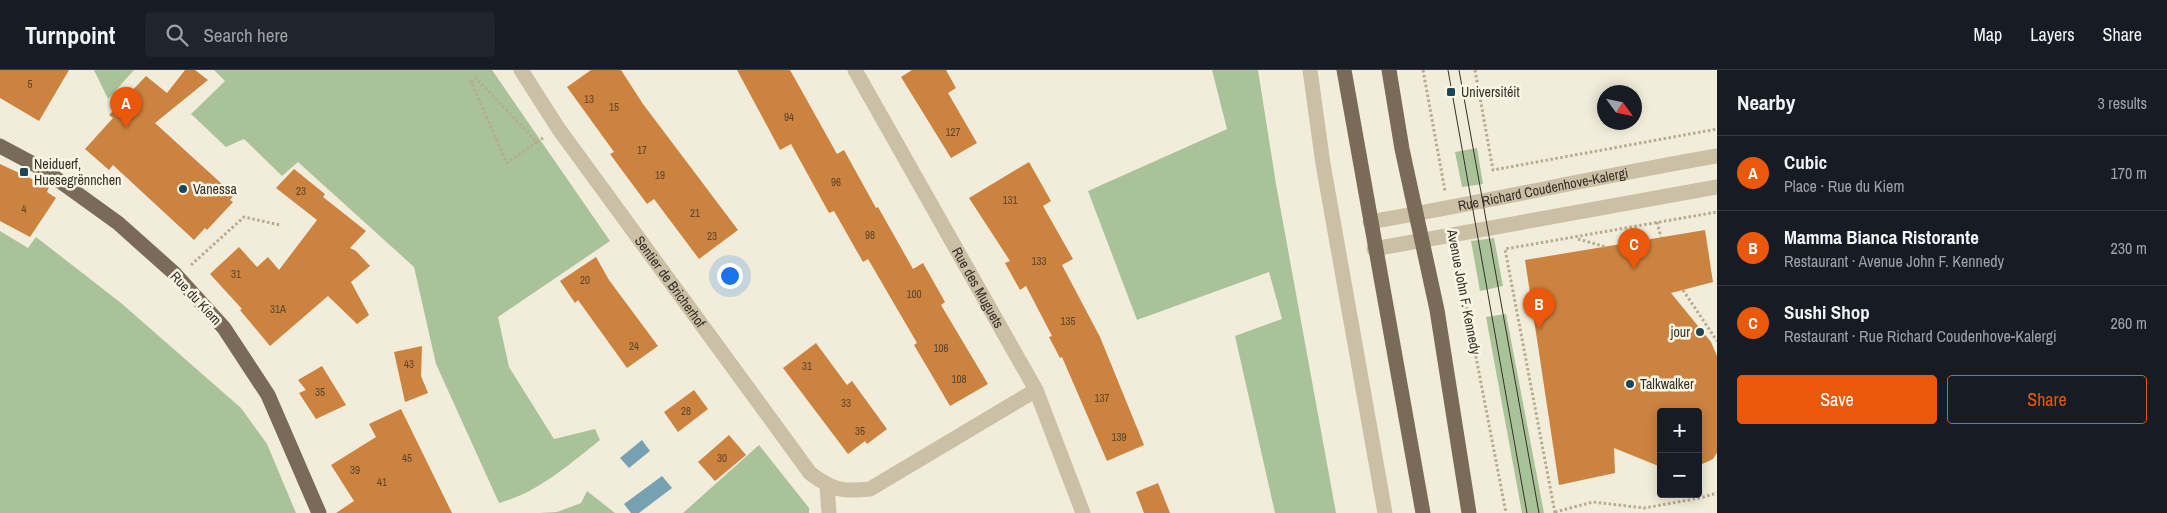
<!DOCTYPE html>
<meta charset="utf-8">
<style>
body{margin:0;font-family:"Archivo Narrow",sans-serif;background:#20242c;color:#f1f3f6}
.controls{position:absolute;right:15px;bottom:15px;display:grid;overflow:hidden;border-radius:5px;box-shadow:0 2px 12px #0003}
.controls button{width:45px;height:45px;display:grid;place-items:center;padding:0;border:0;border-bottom:1px solid #363941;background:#171b24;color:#f1f3f6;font:25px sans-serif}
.compass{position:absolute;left:1597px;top:15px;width:45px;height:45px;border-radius:50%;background:#171b24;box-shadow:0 2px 12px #0003;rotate:123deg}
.you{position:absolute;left:729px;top:205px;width:18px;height:18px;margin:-12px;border:4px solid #fff;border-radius:50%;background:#1a73e8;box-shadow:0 0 0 8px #1a73e833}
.badge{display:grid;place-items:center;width:32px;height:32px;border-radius:50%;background:#ea580c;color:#fff;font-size:16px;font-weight:700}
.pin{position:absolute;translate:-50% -41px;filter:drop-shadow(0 1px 2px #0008)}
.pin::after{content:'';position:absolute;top:26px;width:18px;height:15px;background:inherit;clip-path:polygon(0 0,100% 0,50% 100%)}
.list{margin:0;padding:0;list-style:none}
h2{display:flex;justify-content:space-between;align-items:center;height:65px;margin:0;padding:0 20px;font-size:21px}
h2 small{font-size:16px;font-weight:400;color:#9ea1a6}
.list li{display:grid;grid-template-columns:32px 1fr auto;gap:15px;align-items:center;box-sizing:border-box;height:75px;padding:0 20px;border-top:1px solid #363941}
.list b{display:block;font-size:19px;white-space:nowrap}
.list p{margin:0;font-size:16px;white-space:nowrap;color:#9ea1a6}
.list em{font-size:16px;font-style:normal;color:#9ea1a6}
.actions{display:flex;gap:10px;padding:15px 20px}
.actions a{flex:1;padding:11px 0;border:1px solid #ea580c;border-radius:5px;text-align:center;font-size:18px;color:#ea580c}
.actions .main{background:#ea580c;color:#fff}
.icon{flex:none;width:28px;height:28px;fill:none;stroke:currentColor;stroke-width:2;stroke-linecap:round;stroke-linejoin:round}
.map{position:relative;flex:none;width:1717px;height:443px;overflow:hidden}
header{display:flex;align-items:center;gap:30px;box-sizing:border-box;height:70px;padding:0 25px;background:#171b24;border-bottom:1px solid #363941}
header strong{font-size:24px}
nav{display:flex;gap:28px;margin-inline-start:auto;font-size:18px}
.search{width:350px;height:45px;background:#20242c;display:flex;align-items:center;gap:12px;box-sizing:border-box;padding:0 18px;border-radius:5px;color:#9ea1a6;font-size:19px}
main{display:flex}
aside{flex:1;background:#171b24}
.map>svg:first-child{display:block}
.green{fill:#aac299}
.water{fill:#77a0b1}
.building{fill:#cb833f}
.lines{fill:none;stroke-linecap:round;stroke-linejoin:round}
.path{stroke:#b7aa8f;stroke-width:3;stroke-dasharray:2.5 2.5;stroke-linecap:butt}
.minor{stroke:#cbc0a5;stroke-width:15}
.major{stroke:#796b57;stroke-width:15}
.tram{stroke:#362f27;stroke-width:1}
.poi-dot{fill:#1b4659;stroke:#faf6e6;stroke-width:2}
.labels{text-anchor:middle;stroke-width:5;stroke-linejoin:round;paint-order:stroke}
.number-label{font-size:11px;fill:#5b442d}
.poi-label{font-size:14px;fill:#362f27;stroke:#faf6e6;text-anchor:start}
.street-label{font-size:14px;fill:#362f27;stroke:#faf6e6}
</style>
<header>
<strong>Turnpoint</strong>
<div class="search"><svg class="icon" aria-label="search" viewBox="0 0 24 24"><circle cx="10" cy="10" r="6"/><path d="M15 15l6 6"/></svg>Search here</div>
<nav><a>Map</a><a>Layers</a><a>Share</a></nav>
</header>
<main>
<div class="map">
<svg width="1717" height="443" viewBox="0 0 1717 443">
<rect width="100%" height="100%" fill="#f2edda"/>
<g class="green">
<polygon points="94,0 134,0 108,29"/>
<path d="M214 0H492L610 171 498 247 509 297 554 369 595 359 600 370C570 394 537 423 499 433L436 294 414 197 298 92 282 106 244 69 226 77 191 44 225 11Z"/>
<polygon points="1212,0 1258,0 1276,114 1336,443 1275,443 1235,266 1282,249 1269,202 1137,250 1088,121 1227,59"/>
<polygon points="1477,78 1483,114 1462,117 1455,82"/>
<polygon points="0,161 28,178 36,167 121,233 241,338 267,374 296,443 0,443"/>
<polygon points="1494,168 1503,216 1480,221 1471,171"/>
<polygon points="1506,244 1544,443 1522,443 1486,247"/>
<polygon points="759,375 809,438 809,443 683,443"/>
<polygon points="587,421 615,443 539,443 557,442 581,433"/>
</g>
<g class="water">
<polygon points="642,370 650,381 629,398 620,388"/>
<polygon points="662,406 672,418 639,443 631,443 624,434"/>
</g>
<g class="building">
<polygon points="0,0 69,0 39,51 0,28"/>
<polygon points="185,0 195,0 208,10 155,53 234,125 230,130 233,132 207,160 205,158 194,170 113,95 109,100 85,79 113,48 109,45 146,6 167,23"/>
<polygon points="591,0 621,0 643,34 738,160 699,189 654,129 647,134 610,84 614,82 567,17"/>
<polygon points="737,0 790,0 837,84 844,80 876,138 878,137 913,199 923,193 945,232 941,235 988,314 950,336 914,275 917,273 868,189 863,192 834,141 829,143 791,74 780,80"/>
<polygon points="912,0 946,0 956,18 948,23 977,73 951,88 901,7"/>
<polygon points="1029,92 1051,131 1043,136 1073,189 1062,195 1100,267 1144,375 1107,391 1062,287 1060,288 1049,267 1052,266 1026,216 1020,220 1005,193 1010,191 969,128"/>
<polygon points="0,94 49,117 47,122 56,128 30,167 0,151"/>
<polygon points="294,99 325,124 323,127 366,161 350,178 356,181 370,196 351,212 369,245 357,254 328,226 270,276 240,240 242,239 210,204 239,177 257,197 268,187 279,200 317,150 276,118"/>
<polygon points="1705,160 1713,212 1671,223 1711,272 1717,286 1717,383 1713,389 1698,396 1698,342 1661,342 1661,397 1614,378 1615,403 1559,415 1525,190"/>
<polygon points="596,187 609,210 658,276 627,298 578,230 575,233 560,211"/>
<polygon points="816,273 847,315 852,311 887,359 867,374 865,371 848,384 783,298"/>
<polygon points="422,276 421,306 428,323 405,332 394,282"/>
<polygon points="322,296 346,335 316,349 299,323 306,320 298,310"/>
<polygon points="694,320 708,339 678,362 664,342"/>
<polygon points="401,339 452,443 336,443 354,431 331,395 376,367 369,354"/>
<polygon points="729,365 746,385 715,411 698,392"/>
<polygon points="1158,413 1170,443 1144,443 1136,422"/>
</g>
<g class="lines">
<g class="path">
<polyline points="1423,0 1445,121"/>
<polyline points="1475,0 1493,100 1717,59"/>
<polyline points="537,72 507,93 471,12 476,8 537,72 543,68"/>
<polyline points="1657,152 1661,167"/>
<polyline points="1578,169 1606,177"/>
<polyline points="1456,183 1506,443"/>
<polyline points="191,195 244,147 280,155"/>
<polyline points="1683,220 1717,271"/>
<polyline points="1555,442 1593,432 1644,438 1700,428 1717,423"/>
<polyline points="1555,443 1505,179 1717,142"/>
</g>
<g class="minor">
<path id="s1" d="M521 0 558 58 810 403C832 420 842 422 870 419L1036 320"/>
<path id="s2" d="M855 0 1036 320 1083 443"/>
<polyline points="1310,0 1323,94 1385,443"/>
<path id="s3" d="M1370 152C1486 132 1601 106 1717 86"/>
<polyline points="1374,179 1717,117"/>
<polyline points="827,416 829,443"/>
</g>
<g class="major">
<polyline points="1344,0 1423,443"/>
<polyline points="1389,0 1402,79 1437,240 1469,443"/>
<polyline points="0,76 43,99 118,153 174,203 224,258 268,325 319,443"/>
</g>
<g class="tram">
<polyline points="1448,0 1527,443"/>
<polyline points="1459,0 1539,443"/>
</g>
</g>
<g class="poi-dot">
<rect x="1446" y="17" width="10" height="10" rx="2.5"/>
<rect x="19" y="97" width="10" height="10" rx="2.5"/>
<circle cx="183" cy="119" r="5"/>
<circle cx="1700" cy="262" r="5"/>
<circle cx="1630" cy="314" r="5"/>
</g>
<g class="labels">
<g class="number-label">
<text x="30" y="18">5</text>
<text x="589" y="33">13</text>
<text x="614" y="41">15</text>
<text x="789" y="51">94</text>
<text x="953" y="66">127</text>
<text x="642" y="84">17</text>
<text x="660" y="109">19</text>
<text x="836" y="116">96</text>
<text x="301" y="125">23</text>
<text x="1010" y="134">131</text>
<text x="24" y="143">4</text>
<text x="695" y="147">21</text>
<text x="870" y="169">98</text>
<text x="712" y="170">23</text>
<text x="1039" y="195">133</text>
<text x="236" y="208">31</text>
<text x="585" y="214">20</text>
<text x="914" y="228">100</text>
<text x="278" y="243">31A</text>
<text x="1068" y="255">135</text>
<text x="634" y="280">24</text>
<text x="941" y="282">106</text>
<text x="409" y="298">43</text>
<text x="807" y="300">31</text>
<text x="959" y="313">108</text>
<text x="320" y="326">35</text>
<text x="1102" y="332">137</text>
<text x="846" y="337">33</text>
<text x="686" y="345">28</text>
<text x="860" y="365">35</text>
<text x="1119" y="371">139</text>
<text x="407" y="392">45</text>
<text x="722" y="392">30</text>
<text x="355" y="404">39</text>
<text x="382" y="416">41</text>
</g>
<g class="poi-label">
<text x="1461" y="27">Universitéit</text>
<text x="34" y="99">Neiduerf,<tspan x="34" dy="16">Huesegrënnchen</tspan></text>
<text x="193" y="124">Vanessa</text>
<text x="1690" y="267" text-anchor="end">jour</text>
<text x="1640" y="319">Talkwalker</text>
</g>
<g class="street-label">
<text dy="5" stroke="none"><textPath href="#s3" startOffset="176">Rue Richard Coudenhove-Kalergi</textPath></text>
<text dy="5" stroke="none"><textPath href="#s1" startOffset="259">Sentier de Bricherhof</textPath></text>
<text dy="5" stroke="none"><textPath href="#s2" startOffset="250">Rue des Muguets</textPath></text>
<text transform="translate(1464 222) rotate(79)" y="5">Avenue John F. Kennedy</text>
<text transform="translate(196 228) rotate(47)" y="5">Rue du Kiem</text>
</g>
</g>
</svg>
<div class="controls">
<button>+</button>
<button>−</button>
</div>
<svg class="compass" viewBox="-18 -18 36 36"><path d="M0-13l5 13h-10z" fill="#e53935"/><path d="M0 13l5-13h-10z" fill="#9ea1a6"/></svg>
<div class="you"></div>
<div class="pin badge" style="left:126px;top:58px">A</div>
<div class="pin badge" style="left:1539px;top:259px">B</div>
<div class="pin badge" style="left:1634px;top:199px">C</div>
</div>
<aside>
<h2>Nearby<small>3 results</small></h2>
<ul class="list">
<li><span class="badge">A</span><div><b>Cubic</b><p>Place · Rue du Kiem</p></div><em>170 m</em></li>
<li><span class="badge">B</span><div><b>Mamma Bianca Ristorante</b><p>Restaurant · Avenue John F. Kennedy</p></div><em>230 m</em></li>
<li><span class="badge">C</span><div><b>Sushi Shop</b><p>Restaurant · Rue Richard Coudenhove-Kalergi</p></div><em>260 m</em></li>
</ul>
<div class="actions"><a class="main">Save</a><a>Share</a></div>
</aside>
</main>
